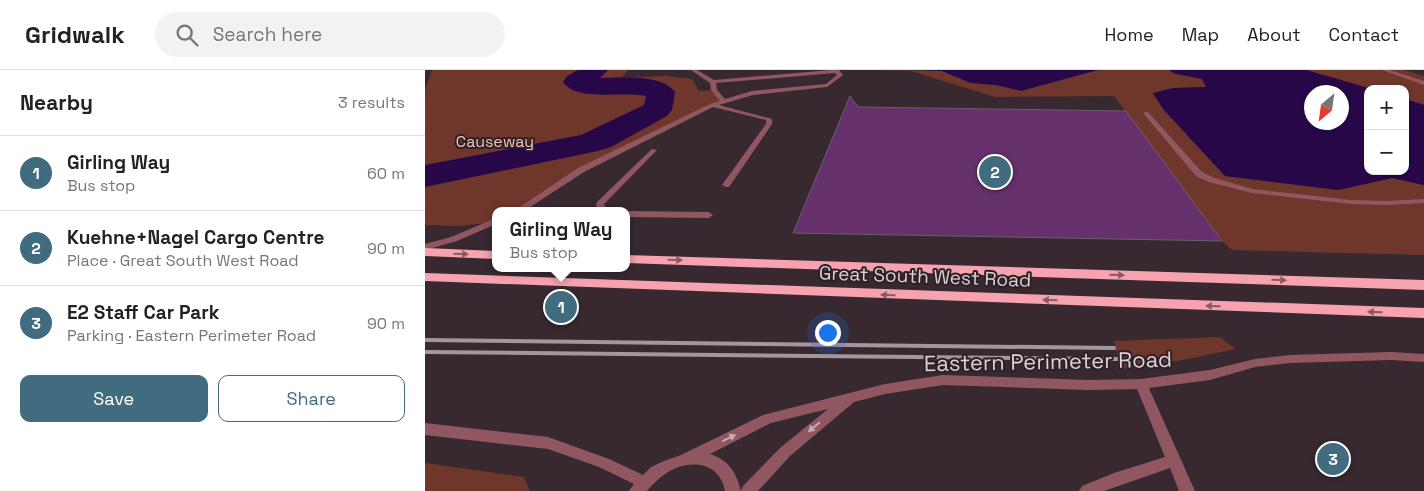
<!DOCTYPE html>
<meta charset="utf-8">
<style>
body{margin:0;font-family:"Space Grotesk",sans-serif;background:#f2f2f2;color:#222}
.controls{position:absolute;right:15px;top:15px;display:grid;overflow:hidden;border-radius:10px;box-shadow:0 1px 4px #0004}
.controls button{width:45px;height:45px;display:grid;place-items:center;padding:0;border:0;border-bottom:1px solid #e0e0e0;background:#fff;color:#222;font:25px sans-serif}
.compass{position:absolute;left:879px;top:15px;width:45px;height:45px;border-radius:50%;background:#fff;box-shadow:0 1px 4px #0004;rotate:209deg}
.you{position:absolute;left:402px;top:262px;width:18px;height:18px;margin:-12px;border:4px solid #fff;border-radius:50%;background:#1a73e8;box-shadow:0 0 0 8px #1a73e833}
.badge{display:grid;place-items:center;width:32px;height:32px;border-radius:50%;background:#416b7f;color:#fff;font-size:16px;font-weight:700}
.pin{position:absolute;translate:-50% -50%;border:2px solid #fff;box-shadow:0 1px 5px #0006}
.popup{position:absolute;left:67px;top:137px;width:138px;height:65px;box-sizing:border-box;display:grid;place-content:center;border-radius:10px;background:#fff;filter:drop-shadow(0 1px 4px #0005);font-size:16px;white-space:nowrap;color:#767676}
.popup b{font-size:19px;color:#222}
.popup::after{content:'';position:absolute;left:50%;top:100%;margin-left:-10px;border:10px solid transparent;border-top-color:#fff}
.list{margin:0;padding:0;list-style:none}
h2{display:flex;justify-content:space-between;align-items:center;height:65px;margin:0;padding:0 20px;font-size:21px}
h2 small{font-size:16px;font-weight:400;color:#767676}
.list li{display:grid;grid-template-columns:32px 1fr auto;gap:15px;align-items:center;box-sizing:border-box;height:75px;padding:0 20px;border-top:1px solid #e0e0e0}
.list b{display:block;font-size:19px;white-space:nowrap}
.list p{margin:0;font-size:16px;white-space:nowrap;color:#767676}
.list em{font-size:16px;font-style:normal;color:#767676}
.actions{display:flex;gap:10px;padding:15px 20px}
.actions a{flex:1;padding:11px 0;border:1px solid #416b7f;border-radius:10px;text-align:center;font-size:18px;color:#416b7f}
.actions .main{background:#416b7f;color:#fff}
.icon{flex:none;width:28px;height:28px;fill:none;stroke:currentColor;stroke-width:2;stroke-linecap:round;stroke-linejoin:round}
.map{position:relative;flex:none;width:999px;height:421px;overflow:hidden}
header{display:flex;align-items:center;gap:30px;box-sizing:border-box;height:70px;padding:0 25px;background:#fff;border-bottom:1px solid #e0e0e0}
header strong{font-size:24px}
nav{display:flex;gap:28px;margin-inline-start:auto;font-size:18px}
.search{width:350px;height:45px;background:#f2f2f2;display:flex;align-items:center;gap:12px;box-sizing:border-box;padding:0 18px;border-radius:28px;color:#767676;font-size:19px}
main{display:flex}
aside{flex:1;background:#fff}
.map>svg:first-child{display:block}
.green{fill:#6f372c}
.water{fill:#280749;fill-rule:evenodd}
.lines{fill:none;stroke-linecap:round;stroke-linejoin:round}
.river{fill:#280749;fill-rule:evenodd}
.building{fill:#65306b;stroke:#6b5f6c}
.lane{fill:#915761;fill-rule:evenodd}
.street{fill:#915761;fill-rule:evenodd}
.highway{fill:#f7a2af;fill-rule:evenodd}
.rail{stroke:#a3979d;stroke-width:4}
.oneway{fill:#885a64}
.oneway2{fill:#c5acb3}
.labels{text-anchor:middle;stroke-width:4;stroke-linejoin:round;paint-order:stroke}
.far-park-label{font-size:16px;fill:#f4c5ba;stroke:#2e2027}
.street-label{font-size:19px;fill:#dbd1d6;stroke:#2e2027}
.near-street-label{font-size:22px;fill:#dbd1d6;stroke:#2e2027}
</style>
<header>
<strong>Gridwalk</strong>
<div class="search"><svg class="icon" aria-label="search" viewBox="0 0 24 24"><circle cx="10" cy="10" r="6"/><path d="M15 15l6 6"/></svg>Search here</div>
<nav><a>Home</a><a>Map</a><a>About</a><a>Contact</a></nav>
</header>
<main>
<aside>
<h2>Nearby<small>3 results</small></h2>
<ul class="list">
<li><span class="badge">1</span><div><b>Girling Way</b><p>Bus stop</p></div><em>60 m</em></li>
<li><span class="badge">2</span><div><b>Kuehne+Nagel Cargo Centre</b><p>Place · Great South West Road</p></div><em>90 m</em></li>
<li><span class="badge">3</span><div><b>E2 Staff Car Park</b><p>Parking · Eastern Perimeter Road</p></div><em>90 m</em></li>
</ul>
<div class="actions"><a class="main">Save</a><a>Share</a></div>
</aside>
<div class="map">
<svg width="999" height="421" viewBox="0 0 999 421">
<rect width="100%" height="100%" fill="#382931"/>
<g class="green">
<polygon points="7,0 203,0 196,8 241,6 267,9 274,21 289,20 298,31 156,100 93,141 71,141 71,151 69,152 34,156 0,155 0,20"/>
<polygon points="449,0 517,1 546,13 571,15 670,0 744,0 749,4 777,9 782,17 748,18 728,24 739,40 800,106 913,120 967,108 999,115 999,185 807,180 797,171 689,26 570,27 486,1"/>
<polygon points="881,0 979,0 999,6 999,35 980,29 980,19 947,19"/>
<polygon points="795,267 810,279 758,290 696,299 689,271"/>
<polygon points="0,393 99,407 105,421 0,421"/>
</g>
<g class="water">
<polygon points="496,0 673,0 596,21 571,15 546,13 517,1"/>
<path d="M744 0H881L947 19H943V101H980V29L999 35V115L967 108 913 120 800 106 739 40 728 23 748 18 781 17 777 9 749 3ZM916 22V52H886V22Z"/>
</g>
<g class="lines">
<path class="river" d="M153 0H183L175 8C195 8 237 4 250 22L247 40 242 46 186 77 173 81 0 117V95L156 65 219 35 221 26C198 21 151 32 138 12L142 6Z"/>
</g>
<polygon class="building" points="425,26 433,37 701,41 797,171 368,163"/>
<g class="lines">
<g class="lane">
<path d="M266 0H272L289 10 406 0H414L418 5 402 17 328 25 294 35 347 49V54L304 117H301L297 115 341 54V50L288 37 159 102 99 141H89L153 98 285 34 295 31 286 20 285 13ZM410 3 412 5 401 14 327 21 300 29 292 20 291 13Z"/>
<polygon points="957,0 964,0 999,11 999,15"/>
<polygon points="719,42 723,42 777,102 790,108 827,119 926,130 962,131 999,129 999,133 962,135 926,134 827,123 784,112 771,106 719,44"/>
<polygon points="227,79 232,80 179,134 181,141 173,141 171,134 172,132"/>
<polygon points="201,141 284,142 288,145 284,148 201,147"/>
<polygon points="71,148 71,154 32,171 0,180 0,174 26,167"/>
<polygon points="716,309 720,311 722,314 770,421 754,421 745,398 679,421 654,421 657,416 689,403 740,387 710,314 712,311"/>
</g>
<path class="street" d="M966 282 999 284V292L966 290 865 293 830 297 785 310 716 319 664 320 518 315 460 324 429 332 365 386 333 421H300C294 388 258 389 236 407 231 411 226 416 222 421H204L209 414 174 397 123 379 0 365V353L123 367 184 389 218 405 226 397 239 391 256 385 338 345 460 314 518 305 664 310 716 309 785 300 830 289 865 285ZM403 339 355 378 318 416 316 421C311 402 304 390 285 384L346 353Z"/>
<g class="highway">
<polygon points="0,178 71,181 71,189 0,186"/>
<polygon points="201,185 999,210 999,220 201,193"/>
<polygon points="0,203 999,238 999,248 0,211"/>
</g>
<g class="rail">
<polyline points="0,270 689,278"/>
<polyline points="0,282 693,289"/>
</g>
</g>
<defs><path id="oneway-solid" d="M-6-.8H1V-3.2L6.5 0L1 3.2V.8H-6Z" transform="scale(1.25)"/></defs>
<g class="oneway">
<use href="#oneway-solid" transform="translate(36 184) rotate(2)"/>
<use href="#oneway-solid" transform="translate(250 190) rotate(2)"/>
<use href="#oneway-solid" transform="translate(692 205) rotate(2)"/>
<use href="#oneway-solid" transform="translate(854 210) rotate(2)"/>
<use href="#oneway-solid" transform="translate(463 225) rotate(-178)"/>
<use href="#oneway-solid" transform="translate(625 230) rotate(-178)"/>
<use href="#oneway-solid" transform="translate(788 236) rotate(-178)"/>
<use href="#oneway-solid" transform="translate(950 242) rotate(-178)"/>
</g>
<g class="oneway2">
<use href="#oneway-solid" transform="translate(389 357) rotate(140)"/>
<use href="#oneway-solid" transform="translate(304 368) rotate(-26)"/>
</g>
<g class="labels">
<g class="far-park-label">
<text x="70" y="77">Causeway</text>
</g>
<g class="street-label">
<text transform="translate(500 206) rotate(2)" y="7">Great South West Road</text>
</g>
<g class="near-street-label">
<text transform="translate(623 291) rotate(-1)" y="8">Eastern Perimeter Road</text>
</g>
</g>
</svg>
<div class="controls">
<button>+</button>
<button>−</button>
</div>
<svg class="compass" viewBox="-18 -18 36 36"><path d="M0-13l5 13h-10z" fill="#e53935"/><path d="M0 13l5-13h-10z" fill="#767676"/></svg>
<div class="you"></div>
<div class="pin badge" style="left:136px;top:237px">1</div>
<div class="popup"><b>Girling Way</b>Bus stop</div>
<div class="pin badge" style="left:570px;top:102px">2</div>
<div class="pin badge" style="left:908px;top:389px">3</div>
</div>
</main>
